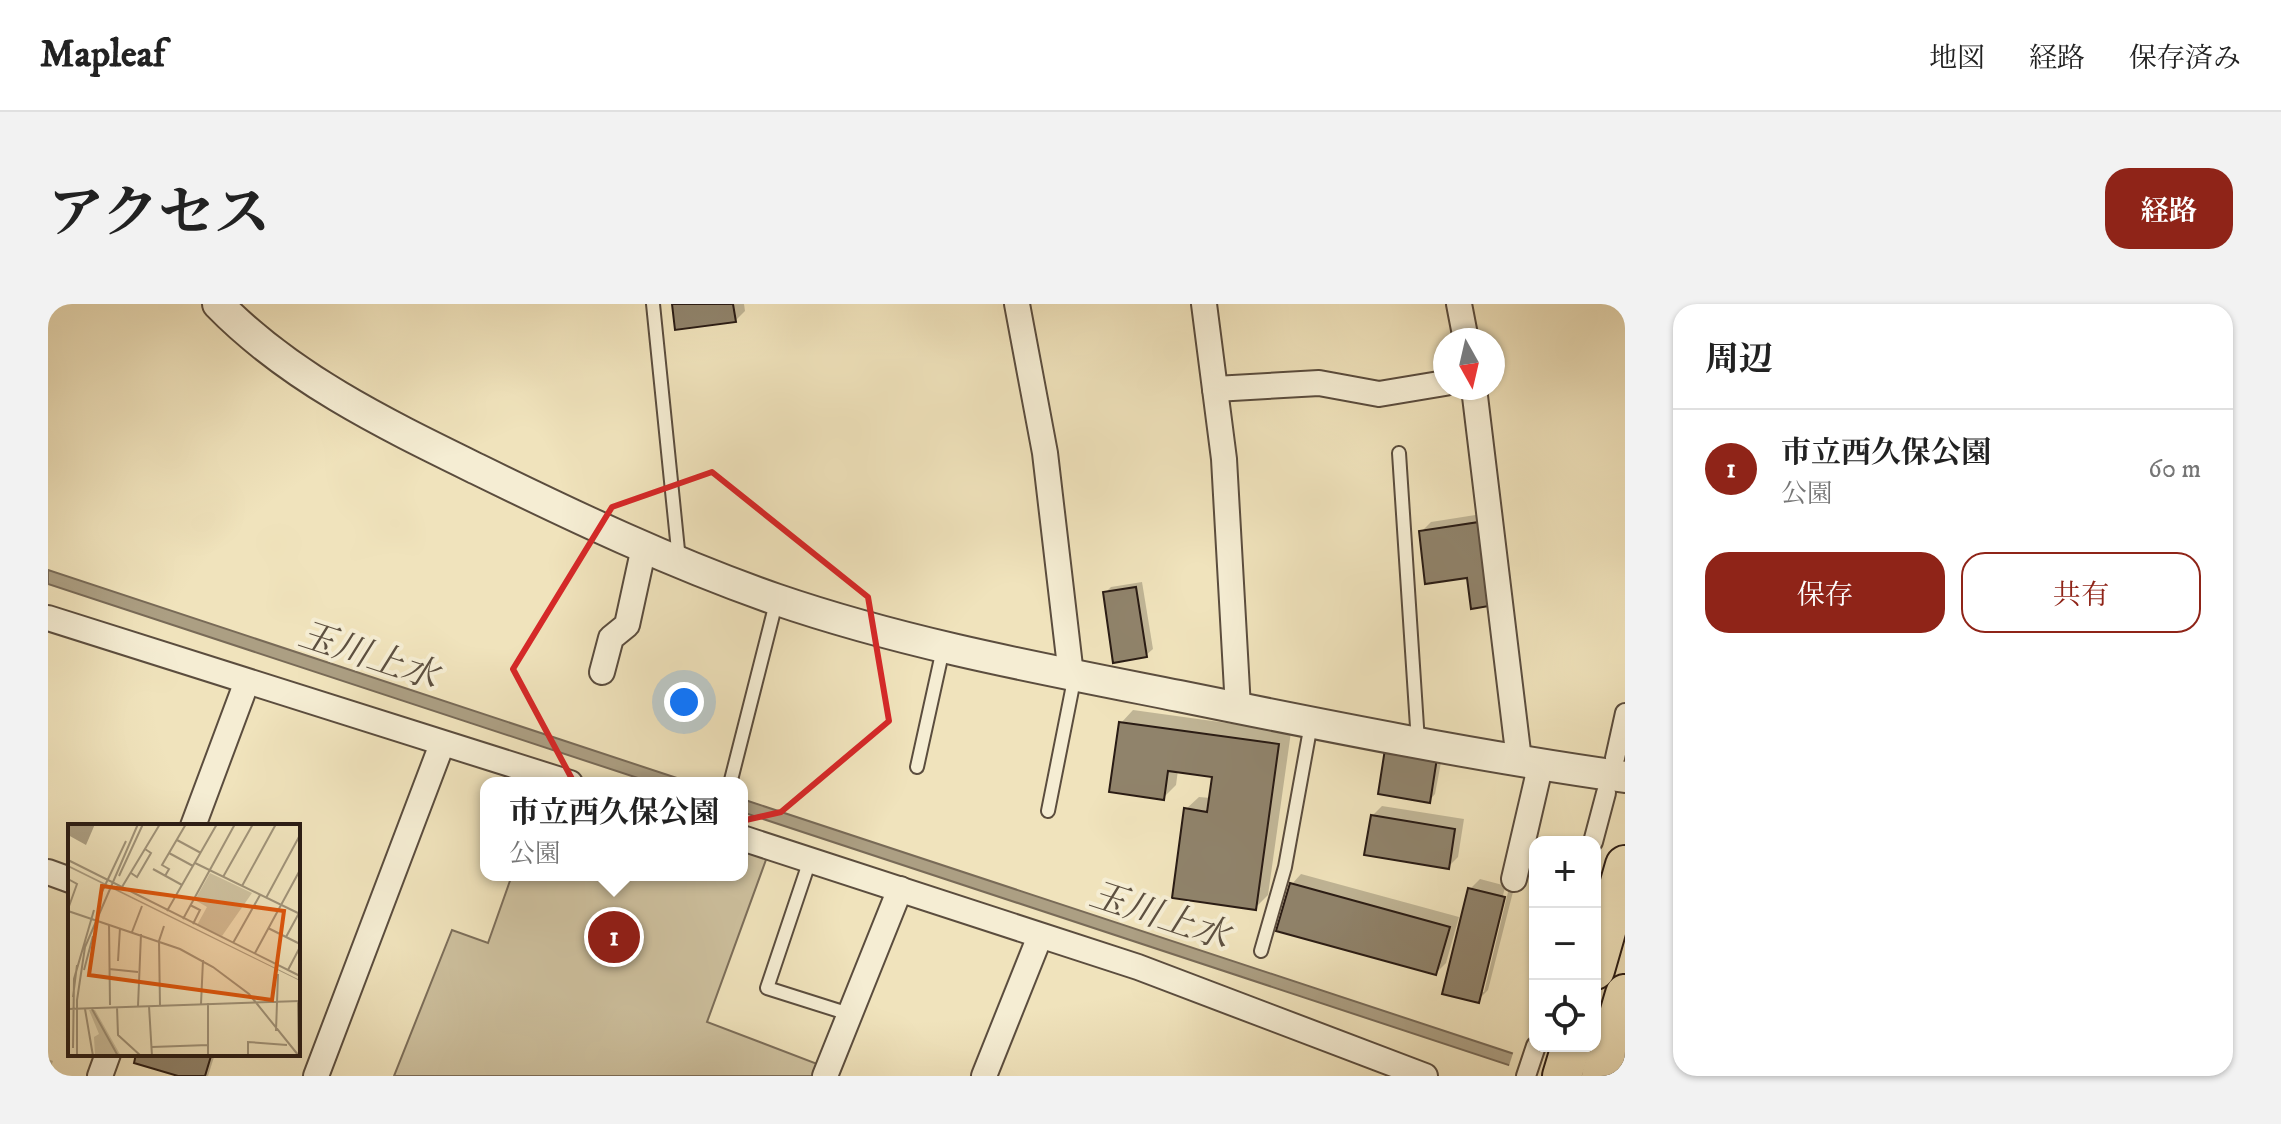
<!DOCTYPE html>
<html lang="ja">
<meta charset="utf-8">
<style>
body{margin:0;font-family:"IM FELL DW Pica","Noto Serif JP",serif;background:#f2f2f2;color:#222}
.controls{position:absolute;right:24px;bottom:24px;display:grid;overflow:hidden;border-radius:16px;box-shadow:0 2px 6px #0004}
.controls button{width:72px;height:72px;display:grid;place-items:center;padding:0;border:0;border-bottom:2px solid #e0e0e0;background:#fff;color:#222;font:40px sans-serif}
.compass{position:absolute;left:1385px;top:24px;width:72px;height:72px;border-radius:50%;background:#fff;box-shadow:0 2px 6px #0004;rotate:172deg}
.you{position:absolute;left:636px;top:398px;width:28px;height:28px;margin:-20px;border:6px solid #fff;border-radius:50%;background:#1a73e8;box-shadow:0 0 0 12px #1a73e833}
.badge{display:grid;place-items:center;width:52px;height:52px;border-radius:50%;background:#8f2418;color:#fff;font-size:26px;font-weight:700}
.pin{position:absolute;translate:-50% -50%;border:4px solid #fff;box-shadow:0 2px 8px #0006}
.popup{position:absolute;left:432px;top:473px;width:268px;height:104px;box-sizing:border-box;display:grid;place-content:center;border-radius:16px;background:#fff;filter:drop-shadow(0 2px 6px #0005);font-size:26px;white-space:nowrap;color:#767676}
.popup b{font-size:30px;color:#222}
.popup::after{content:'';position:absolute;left:50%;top:100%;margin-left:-16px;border:16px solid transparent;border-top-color:#fff}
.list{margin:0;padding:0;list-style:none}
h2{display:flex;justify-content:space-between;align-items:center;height:104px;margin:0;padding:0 32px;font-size:34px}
h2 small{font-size:26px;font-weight:400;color:#767676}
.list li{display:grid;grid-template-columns:52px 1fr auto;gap:24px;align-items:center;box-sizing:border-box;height:120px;padding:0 32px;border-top:2px solid #e0e0e0}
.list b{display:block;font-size:30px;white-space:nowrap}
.list p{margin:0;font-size:26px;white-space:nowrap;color:#767676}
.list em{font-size:26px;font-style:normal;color:#767676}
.actions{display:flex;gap:16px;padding:24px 32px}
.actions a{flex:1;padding:18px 0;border:2px solid #8f2418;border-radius:24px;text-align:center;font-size:28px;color:#8f2418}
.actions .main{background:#8f2418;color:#fff}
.icon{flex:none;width:44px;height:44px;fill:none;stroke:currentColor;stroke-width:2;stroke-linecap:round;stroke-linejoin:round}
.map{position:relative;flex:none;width:1577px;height:772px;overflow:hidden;border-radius:24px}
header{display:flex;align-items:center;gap:48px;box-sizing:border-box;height:112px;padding:0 40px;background:#fff;border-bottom:2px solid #e0e0e0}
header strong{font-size:38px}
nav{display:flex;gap:44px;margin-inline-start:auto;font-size:28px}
.intro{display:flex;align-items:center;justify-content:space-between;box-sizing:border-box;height:192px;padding:0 48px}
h1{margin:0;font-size:56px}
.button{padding:20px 36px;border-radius:24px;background:#8f2418;color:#fff;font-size:28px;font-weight:700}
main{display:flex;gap:48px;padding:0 48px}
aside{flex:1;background:#fff;border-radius:24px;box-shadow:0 2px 6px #0004}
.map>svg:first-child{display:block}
.green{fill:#cec19f;stroke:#7c6e5a;stroke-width:2}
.water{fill:#ac9f83;stroke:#786a57;stroke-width:2}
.pier{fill:#f0e3bc}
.shadow{fill:#0003;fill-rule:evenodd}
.building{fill:#90836b;stroke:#291b14;stroke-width:2}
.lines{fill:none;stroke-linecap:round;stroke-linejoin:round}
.service-casing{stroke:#5b4d3e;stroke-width:16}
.pedestrian-casing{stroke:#5b4d3e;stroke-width:22}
.minor-casing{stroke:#5b4d3e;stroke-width:28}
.tertiary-casing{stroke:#5b4d3e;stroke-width:34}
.primary-casing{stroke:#291b14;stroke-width:42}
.service{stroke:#f5edd3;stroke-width:12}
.pedestrian{stroke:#f5edd3;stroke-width:18}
.minor{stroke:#f5edd3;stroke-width:24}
.tertiary{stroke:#f5edd3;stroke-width:30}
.primary{stroke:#f0e3bc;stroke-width:38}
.marked{fill:none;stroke:#d62828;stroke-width:6;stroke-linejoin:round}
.labels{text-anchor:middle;stroke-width:8;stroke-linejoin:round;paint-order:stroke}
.water-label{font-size:36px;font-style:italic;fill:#5d5040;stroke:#f5edd3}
.inset-road{fill:none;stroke:#a09379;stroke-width:2}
.view{fill:#de560c;fill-opacity:0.15;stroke:#de560c;stroke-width:4}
.inset-edge{fill:none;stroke:#291b14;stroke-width:4}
</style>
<header>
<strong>Mapleaf</strong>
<nav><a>地図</a><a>経路</a><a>保存済み</a></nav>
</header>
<div class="intro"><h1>アクセス</h1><a class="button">経路</a></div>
<main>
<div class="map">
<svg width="1577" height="772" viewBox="0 0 1577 772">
<rect width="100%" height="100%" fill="#f0e3bc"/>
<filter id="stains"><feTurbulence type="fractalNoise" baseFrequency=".0025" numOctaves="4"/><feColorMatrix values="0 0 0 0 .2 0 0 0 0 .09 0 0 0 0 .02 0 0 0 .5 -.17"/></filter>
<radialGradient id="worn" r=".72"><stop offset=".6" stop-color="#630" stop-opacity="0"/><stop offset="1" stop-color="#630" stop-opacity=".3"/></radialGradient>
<polygon class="green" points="694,545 719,553 659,718 772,761 768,772 346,772 404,626 440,639 464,571 694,571"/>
<g class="water">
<polygon points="0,266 644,479 605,479 0,280"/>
<polygon points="694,495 1533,772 1494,772 694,508"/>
</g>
<polygon class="pier" points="1466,746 1534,768 1537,772 1481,772 1460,765"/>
<g class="shadow">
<polygon points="626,0 696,0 697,7 687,17"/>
<polygon points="1440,209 1421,271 1373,228 1383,218"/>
<polygon points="1094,278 1105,345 1098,351 1057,289 1063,283"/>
<polygon points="1085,406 1243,428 1220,591 1207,604 1138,505 1151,493 1163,494 1166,471 1130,466 1128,481 1115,494 1073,419"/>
<polygon points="1346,440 1395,448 1387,490 1381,497"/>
<polygon points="1334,502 1416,515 1410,553 1400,563 1324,512"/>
<polygon points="1253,570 1411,613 1398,659 1388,669 1244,580"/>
<path d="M1432 575 1466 584 1440 686 1430 696 1422 585ZM1457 583 1461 584 1436 688H1432Z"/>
<polygon points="90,750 167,750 160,772 137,772"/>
<polygon points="0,755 5,757 0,770"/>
</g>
<g class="building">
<polygon points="624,0 685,0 688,18 627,26"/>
<polygon points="1431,218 1441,302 1423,305 1419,274 1377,280 1371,227"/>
<polygon points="1088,283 1099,353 1065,359 1055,288"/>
<polygon points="1071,418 1231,440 1208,606 1124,594 1136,504 1159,508 1164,473 1120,467 1116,496 1061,488"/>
<polygon points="1337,445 1389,454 1382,499 1330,490"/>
<polygon points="1323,511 1407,525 1401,565 1316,551"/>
<polygon points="1242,579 1402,623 1388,671 1228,627"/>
<polygon points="1420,584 1457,593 1431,699 1394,690"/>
<polygon points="88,750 156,750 163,752 157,772 130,772 86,759"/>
</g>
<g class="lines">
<defs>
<g id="service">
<polyline points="605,0 631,256"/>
<polyline points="1351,149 1370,438"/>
<polyline points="869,463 895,345"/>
<polyline points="683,476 729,295"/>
<polyline points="1000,507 1024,386 1023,371"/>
<polyline points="762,556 719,684 801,710"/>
<polyline points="1213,647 1237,563 1263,420"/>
</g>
<g id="pedestrian">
<polyline points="1567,454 1577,409"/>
<polyline points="1545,538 1558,489"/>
<polyline points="1478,772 1488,742"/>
</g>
<g id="minor">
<polyline points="969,0 997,149 1023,371"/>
<polyline points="1156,0 1176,155 1190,404"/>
<polyline points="1411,0 1418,36"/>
<polyline points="1426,84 1471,456"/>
<polyline points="1167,85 1271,79 1331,90 1397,79"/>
<polyline points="0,314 522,479"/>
<polyline points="554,368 563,334 579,321 596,243"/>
<polyline points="145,522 198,380"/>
<polyline points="694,534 1090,663 1377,772"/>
<polyline points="0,568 22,576"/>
<polyline points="1466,575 1493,459"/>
<polyline points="52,772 60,750"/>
<polyline points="268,772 394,440"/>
<polyline points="777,772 852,585"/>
<polyline points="936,772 992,632"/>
</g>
<path id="tertiary" d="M170 0C242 74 337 120 429 165 527 213 624 259 727 295 858 340 995 365 1131 392 1279 422 1428 452 1577 473"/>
<g id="primary">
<polyline points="1547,666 1577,561"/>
<polyline points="1514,772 1523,742"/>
<polyline points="1553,772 1577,690"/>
</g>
</defs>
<use href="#service" class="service-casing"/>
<use href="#pedestrian" class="pedestrian-casing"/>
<use href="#minor" class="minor-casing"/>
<use href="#tertiary" class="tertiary-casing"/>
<use href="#primary" class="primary-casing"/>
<use href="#service" class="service"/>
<use href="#pedestrian" class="pedestrian"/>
<use href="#minor" class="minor"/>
<use href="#tertiary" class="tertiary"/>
<use href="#primary" class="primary"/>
</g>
<path class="marked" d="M664 168 820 293 841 417 733 508 658 525 531 488 465 365 564 203Z"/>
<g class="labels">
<g class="water-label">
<text transform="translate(321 350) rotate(18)" y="13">玉川上水</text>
<text transform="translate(1112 610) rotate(18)" y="13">玉川上水</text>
</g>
</g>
<g transform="translate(20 520)">
<rect width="232" height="232" fill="#f0e3bc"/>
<path d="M142 49 184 69 154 112 129 101 139 83 127 76ZM21 186H27L53 232 27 231 26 213 31 210Z" fill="#cec19f"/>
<path d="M0 0H27L18 21 0 11ZM0 41 232 156V157L0 43Z" fill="#ac9f83"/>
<path class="inset-road" d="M109 16 133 29M101 29 125 42M0 36 232 152M127 39 232 90M85 45 114 61M63 49 69 53 83 29 77 25M51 52 75 0M97 52 101 45 94 41 118 0M155 53 185 0M0 55 9 60 0 85M174 62 208 0M54 63 92 0M32 72 58 17M198 74 232 11M122 81 132 86 125 100M0 87 112 125 145 143 181 170 231 232M99 87 149 0M115 95 167 0M41 100 42 181M200 104 232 120M64 108 74 82M218 113 231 89M165 119 192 71M187 129 232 46M50 137 52 104M41 145 70 148M16 146 25 112M220 146 232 123M5 173 9 141M230 178 231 232M133 180 135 136M70 182 73 110M81 182 84 232M92 182 91 117 96 102M49 183 50 211 73 232M0 185 232 177M17 185 25 232M24 185 50 232M208 207 210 150M84 223 140 221M5 224 6 155 26 86M9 232V176L17 123 70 0M140 232V179M180 232V218L219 221"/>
<path class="view" d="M34 62 216 87 204 176 21 151Z"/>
<rect width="232" height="232" class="inset-edge"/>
</g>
<rect width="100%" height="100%" filter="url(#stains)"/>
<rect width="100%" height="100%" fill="url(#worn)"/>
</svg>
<div class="controls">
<button>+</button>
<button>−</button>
<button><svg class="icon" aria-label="locate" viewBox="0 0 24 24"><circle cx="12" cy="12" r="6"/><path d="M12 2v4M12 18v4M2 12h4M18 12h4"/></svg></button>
</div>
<svg class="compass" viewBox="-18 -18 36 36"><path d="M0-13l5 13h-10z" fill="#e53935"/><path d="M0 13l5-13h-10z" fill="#767676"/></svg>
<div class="you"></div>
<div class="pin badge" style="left:566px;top:633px">1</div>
<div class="popup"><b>市立西久保公園</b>公園</div>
</div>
<aside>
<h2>周辺<small></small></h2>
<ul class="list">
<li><span class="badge">1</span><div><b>市立西久保公園</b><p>公園</p></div><em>60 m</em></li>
</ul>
<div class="actions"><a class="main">保存</a><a>共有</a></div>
</aside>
</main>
